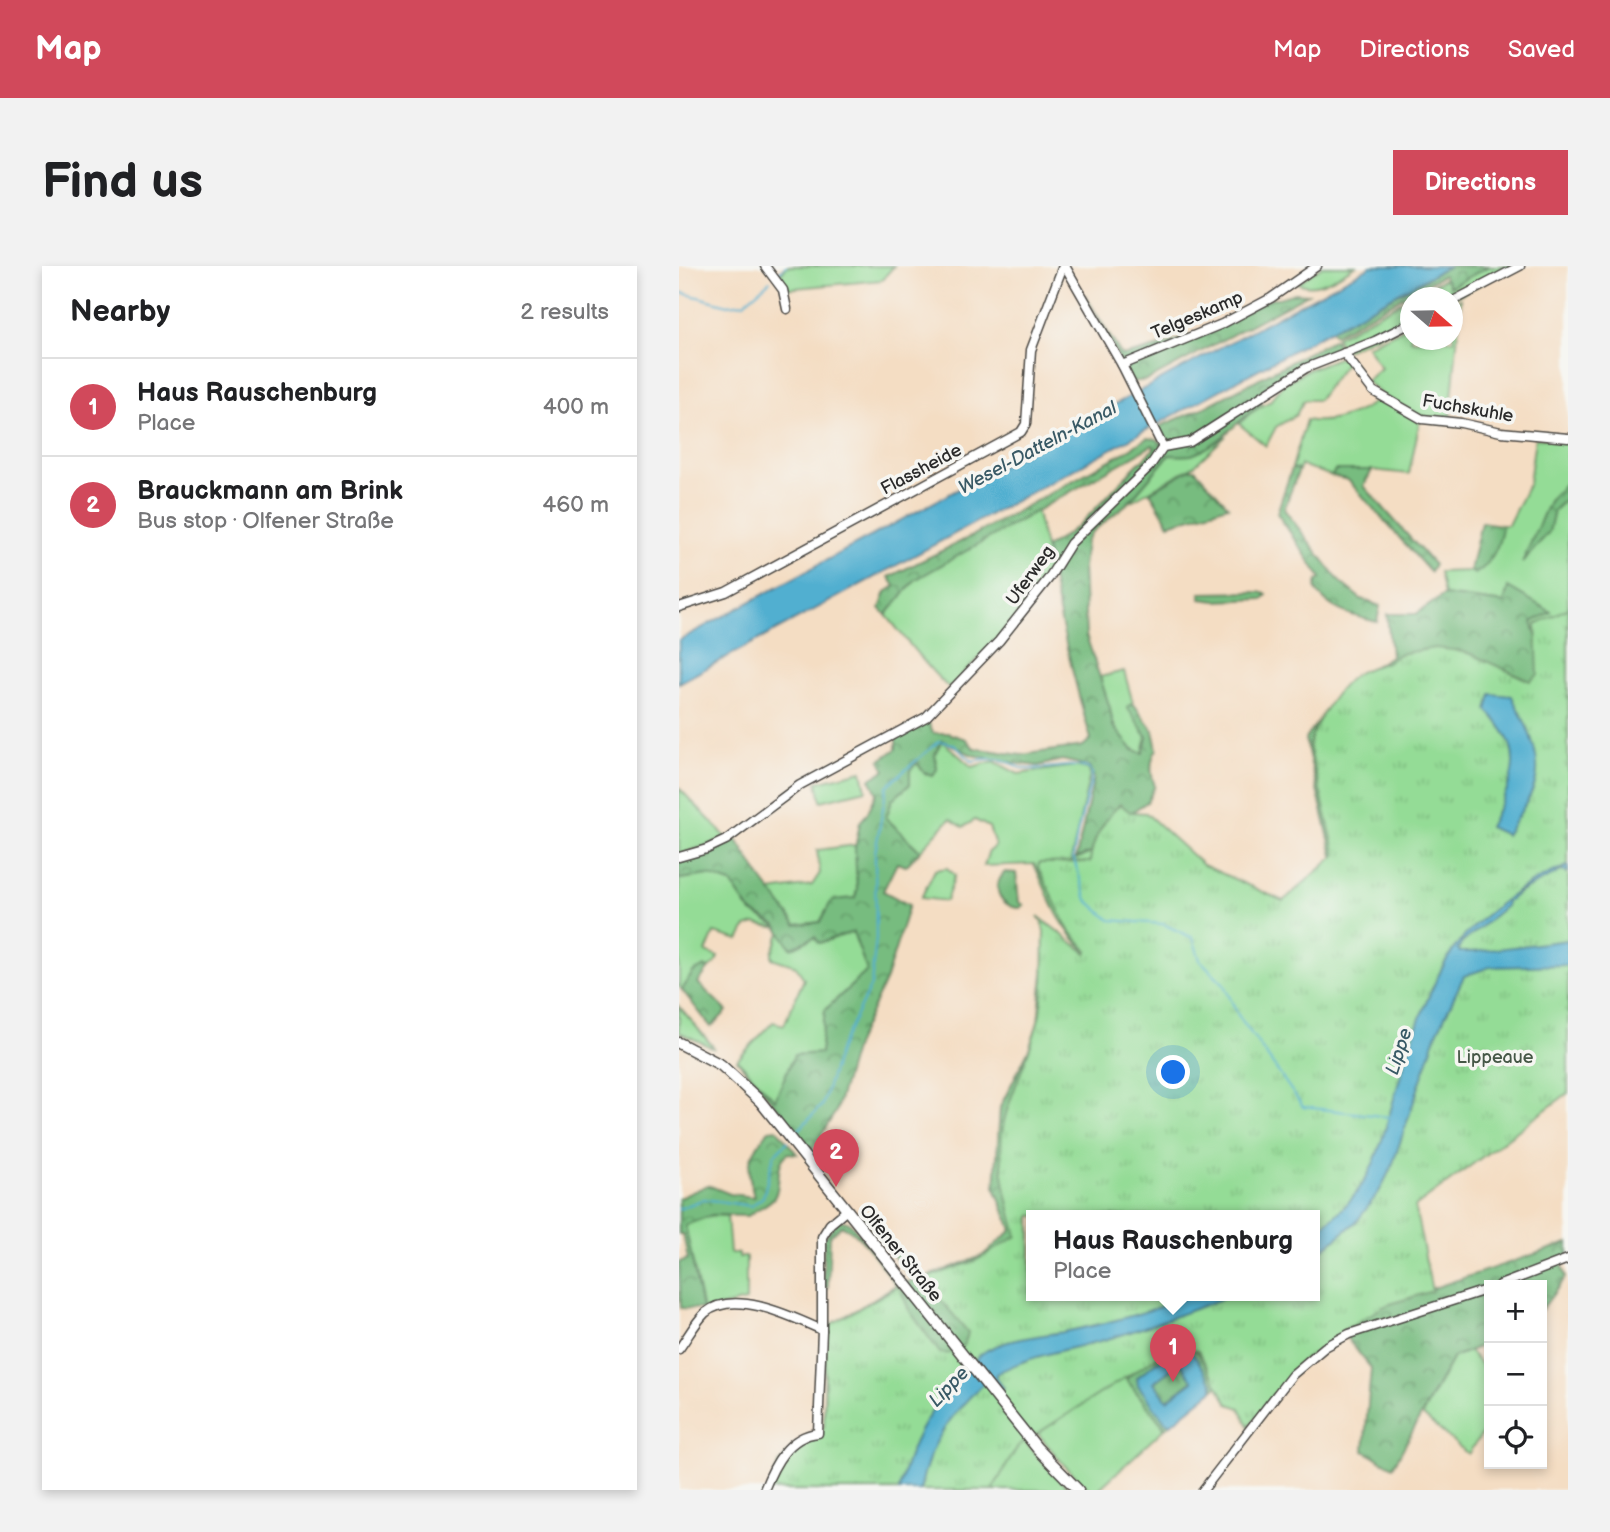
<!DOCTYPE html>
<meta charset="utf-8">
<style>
body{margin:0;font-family:"Balsamiq Sans",sans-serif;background:#f2f2f2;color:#202124}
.controls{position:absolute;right:21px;bottom:21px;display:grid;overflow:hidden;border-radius:0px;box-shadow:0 4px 10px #0003}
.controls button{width:63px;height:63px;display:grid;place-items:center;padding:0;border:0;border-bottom:2px solid #e0e0e0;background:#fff;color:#202124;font:35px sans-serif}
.compass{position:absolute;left:721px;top:21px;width:63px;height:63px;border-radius:50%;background:#fff;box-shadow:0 4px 10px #0003;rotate:110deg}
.you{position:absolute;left:495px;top:807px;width:24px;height:24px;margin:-18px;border:5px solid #fff;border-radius:50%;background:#1a73e8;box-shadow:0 0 0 10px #1a73e833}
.badge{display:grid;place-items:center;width:46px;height:46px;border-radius:50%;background:#d1495b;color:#fff;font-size:23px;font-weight:700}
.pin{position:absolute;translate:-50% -58px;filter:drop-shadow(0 2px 4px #0008)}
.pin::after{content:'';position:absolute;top:37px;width:24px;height:21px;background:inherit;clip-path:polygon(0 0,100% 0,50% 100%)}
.popup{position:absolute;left:347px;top:944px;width:294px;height:91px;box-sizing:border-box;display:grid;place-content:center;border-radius:0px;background:#fff;filter:drop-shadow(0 2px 5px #0005);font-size:23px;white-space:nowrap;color:#757577}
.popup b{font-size:26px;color:#202124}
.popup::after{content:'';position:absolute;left:50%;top:100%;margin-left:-14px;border:14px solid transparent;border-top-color:#fff}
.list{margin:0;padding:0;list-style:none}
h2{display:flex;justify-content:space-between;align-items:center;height:91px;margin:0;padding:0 28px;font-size:30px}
h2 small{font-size:23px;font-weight:400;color:#757577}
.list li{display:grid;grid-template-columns:46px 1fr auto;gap:21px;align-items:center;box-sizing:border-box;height:98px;padding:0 28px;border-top:2px solid #e0e0e0}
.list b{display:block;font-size:26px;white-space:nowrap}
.list p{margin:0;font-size:23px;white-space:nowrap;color:#757577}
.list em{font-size:23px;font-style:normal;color:#757577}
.icon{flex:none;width:38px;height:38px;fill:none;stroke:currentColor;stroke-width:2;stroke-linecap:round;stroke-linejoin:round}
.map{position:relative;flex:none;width:889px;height:1224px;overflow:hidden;border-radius:0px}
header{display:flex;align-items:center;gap:42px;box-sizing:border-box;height:98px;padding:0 35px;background:#d1495b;color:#fff}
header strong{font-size:33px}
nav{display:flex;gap:38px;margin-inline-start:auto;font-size:24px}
.intro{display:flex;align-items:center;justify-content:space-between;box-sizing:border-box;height:168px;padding:0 42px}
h1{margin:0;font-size:49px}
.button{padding:18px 32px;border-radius:0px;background:#d1495b;color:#fff;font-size:24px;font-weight:700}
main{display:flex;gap:42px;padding:0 42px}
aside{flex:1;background:#fff;border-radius:0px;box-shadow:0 4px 10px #0003}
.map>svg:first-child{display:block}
.grass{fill:#94dc96;stroke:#608460;stroke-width:2}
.forest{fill:url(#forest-crowns);stroke:#517455;stroke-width:2}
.park{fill:url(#park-tufts);stroke:#608460;stroke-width:2;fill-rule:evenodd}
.water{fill:#51afd0;stroke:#3e6d7e;stroke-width:2;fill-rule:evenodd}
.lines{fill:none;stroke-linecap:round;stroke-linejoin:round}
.stream{stroke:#51afd0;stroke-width:2}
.minor-casing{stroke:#494642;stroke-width:11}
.major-casing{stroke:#494642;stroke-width:13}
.minor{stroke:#fff;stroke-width:8}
.major{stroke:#fff;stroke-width:10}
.labels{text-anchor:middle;stroke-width:7;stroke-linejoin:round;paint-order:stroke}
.street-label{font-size:18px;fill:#2b2b2b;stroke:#f6f6f2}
.park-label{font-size:18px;fill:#455746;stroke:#f6f6f2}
.water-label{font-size:19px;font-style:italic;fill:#385965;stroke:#f6f6f2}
</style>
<header>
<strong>Map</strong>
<nav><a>Map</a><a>Directions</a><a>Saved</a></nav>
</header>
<div class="intro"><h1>Find us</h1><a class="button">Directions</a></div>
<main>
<aside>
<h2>Nearby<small>2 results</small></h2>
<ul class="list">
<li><span class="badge">1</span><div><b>Haus Rauschenburg</b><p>Place</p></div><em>400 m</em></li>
<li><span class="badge">2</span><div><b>Brauckmann am Brink</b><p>Bus stop · Olfener Straße</p></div><em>460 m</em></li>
</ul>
</aside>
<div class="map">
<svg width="889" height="1224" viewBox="0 0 889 1224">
<defs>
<pattern id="forest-crowns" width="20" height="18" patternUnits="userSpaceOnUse" patternTransform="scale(1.75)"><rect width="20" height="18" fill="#77bc7f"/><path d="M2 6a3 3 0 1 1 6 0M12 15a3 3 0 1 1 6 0" fill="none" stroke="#629968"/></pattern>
<pattern id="park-tufts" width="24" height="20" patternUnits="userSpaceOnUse" patternTransform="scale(1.75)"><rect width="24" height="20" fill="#94dc96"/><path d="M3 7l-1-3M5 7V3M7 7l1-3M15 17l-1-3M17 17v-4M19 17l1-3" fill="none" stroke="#80bd81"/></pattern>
</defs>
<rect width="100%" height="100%" fill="#f6f6f2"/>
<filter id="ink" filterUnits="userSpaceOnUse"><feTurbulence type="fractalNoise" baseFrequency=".0143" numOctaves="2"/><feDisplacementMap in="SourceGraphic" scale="14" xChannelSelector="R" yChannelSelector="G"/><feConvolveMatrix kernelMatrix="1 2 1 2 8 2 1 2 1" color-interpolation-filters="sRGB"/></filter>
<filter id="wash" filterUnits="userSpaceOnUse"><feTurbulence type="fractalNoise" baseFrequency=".00686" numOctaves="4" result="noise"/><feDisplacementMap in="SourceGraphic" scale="28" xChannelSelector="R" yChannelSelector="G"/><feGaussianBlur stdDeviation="1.57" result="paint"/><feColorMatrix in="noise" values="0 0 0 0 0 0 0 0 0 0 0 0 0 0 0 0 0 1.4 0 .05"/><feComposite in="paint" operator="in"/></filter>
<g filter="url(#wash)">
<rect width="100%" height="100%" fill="#f4ddc3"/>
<g class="grass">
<polygon points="108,0 215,0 203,14 106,23 98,12"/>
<path d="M643 0H676C660 9 638 26 619 17Z"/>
<polygon points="810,0 836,0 774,32 732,32 731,55 665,85 657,71 767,12 771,21"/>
<polygon points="782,33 771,154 743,151 705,131 687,115 702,102 688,80 731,59 732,74 774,74 774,37"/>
<polygon points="664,90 668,95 639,134 625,134 617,149 597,161 587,180 560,158 570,148 591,135 605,118 628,104"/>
<path d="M701 132 741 154 730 208 693 204H656L653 210 622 199 620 204 613 202 627 154C652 159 682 147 701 132Z"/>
<polygon points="547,170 516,199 449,237 490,189 513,189"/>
<path d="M856 172 889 175V214L870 235 869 266 875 244 889 231V386L863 387 853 356 871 346 830 322 825 337 765 329 760 306 791 305 796 308C810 293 821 280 823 259H829L850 217Z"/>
<path d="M357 243 372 307 334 358 270 422C246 400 228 374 207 349L236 314Z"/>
<path d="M445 405 454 437 449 441 468 471 464 487C432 478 430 438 421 411Z"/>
<path d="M837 441 854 448 868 487 865 518 853 549 828 587 805 629 811 637 842 611 889 588V600C853 613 803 647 779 678 752 712 735 765 721 806H710L700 838 697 834H688L675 839 669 837 665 829 660 828 656 840 632 838 623 833 609 804 604 802 596 808 609 815 610 830 551 756 540 723 496 671 448 676 408 686C381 663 369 629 355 598L305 600 309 587 316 579 310 561 296 554 284 561 271 553 241 585 207 552 213 534 231 518 230 504 238 497 245 507 254 509 258 503 256 488 262 474 293 501 315 495 339 508 395 500 409 503 411 508 392 595 418 585 416 591C437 626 457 632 496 636L489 655 515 670 526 684 540 675C566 717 601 804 658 806 678 806 695 795 706 778 728 747 742 710 763 681 771 671 780 662 789 653 776 596 791 574 825 530L811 561 827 569C859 518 874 496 837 441Z"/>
<polygon points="183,505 187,524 142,535 138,516"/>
<polygon points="0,522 47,571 27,580 0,588"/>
<polygon points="177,579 178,624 176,632 142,656 117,659 91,625 133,619 141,607 138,584"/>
<polygon points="268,602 276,609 267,635 242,632 256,604"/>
<polygon points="29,609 52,617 71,645 100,662 76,658 67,661 60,674 35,667 27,686 39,691 36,698 30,702 24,701 3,724 0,720 0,613"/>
<polygon points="102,665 116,681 136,671 140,677 174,666 188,705 146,744 141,788 96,835 58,794 94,756 105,759 125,713 117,700 93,692 93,687"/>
<polygon points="0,740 36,783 0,766"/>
<polygon points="33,949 48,950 51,987 60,987 60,991 67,991 67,1035 24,1045 6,959"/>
<polygon points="560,1050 571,1161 561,1141 541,1119 447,1113 486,1162 419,1224 411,1224 386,1200 326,1129"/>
<polygon points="790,1085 810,1107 810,1158 789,1188 743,1149 774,1091"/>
<polygon points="316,1137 354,1185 391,1224 241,1224"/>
</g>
<g class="forest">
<polygon points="770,0 810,0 771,21 764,9 655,69 652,64"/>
<path d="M616 27 629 28 469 114 452 116 406 29 443 90C496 79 544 58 592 32H600Z"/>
<path d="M655 73 660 82 600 111 578 129 583 137C561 152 538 182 512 189 506 190 497 189 490 189L449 237 412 267 407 275 404 301 407 369 431 442 434 460 454 484 464 487 468 471 448 441 454 437 474 464 478 483C470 495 471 507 476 520L468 536 448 549 418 585 397 592 415 512 410 500 383 494 359 500 335 497 293 489 263 474 256 488 258 503 254 509 245 506 238 497 231 504V518L213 534 207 552 241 585 227 600 218 597 204 625 230 639 207 713 176 780 157 845 133 884 58 794 96 834 115 789 141 787 146 744 188 705 174 666 140 677 136 671 112 682 97 659 71 645 52 617 29 609 0 613V593L56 571 82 612 117 659 141 656 153 634 176 632 178 624 176 582 181 556 188 548 198 527 191 513 206 504 201 494 217 483V469L249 455 254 467H269L287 473 295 482 342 489 404 480 412 473C393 409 379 346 367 281 412 259 437 214 475 183L474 179 236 314 207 349 201 342 207 326 216 320 210 311 295 269 444 187 468 172 478 173 487 183 477 162 526 141Z"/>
<path d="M613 202 620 204 605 243 661 316 682 333 701 340 698 356C674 350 648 344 636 322L638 315 642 312 598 247Z"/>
<polygon points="511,203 516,203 549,240 490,258 471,226"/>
<polygon points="656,204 693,204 685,220 755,299 751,306 669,214 653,210"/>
<polygon points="889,214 889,231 875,244 870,266 843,297 870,235"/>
<path d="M802 256 823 259C822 277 812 299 796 308L791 305Z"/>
<polygon points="829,321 872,346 853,356 863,387 861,414 655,594 626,473 665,419 712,390 708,348 737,348 765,329 825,337"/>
<polygon points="583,326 588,329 584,333 537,335 522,333 521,327"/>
<path d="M326 606 337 607 340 636 345 639 341 642C321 641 311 621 326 606Z"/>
<path d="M366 688 352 950 289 1066 303 1087 145 1159 146 1063 217 1019C206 1005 179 962 162 960L151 970 149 1021 144 1022 145 972 160 954 171 957 222 1017 234 1015 182 949 186 947 239 1014 303 990 333 964 316 922 321 841 350 783 359 756Z"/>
<polygon points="24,701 30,702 19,717 48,745 32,761 3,724 14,706"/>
<path d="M98 863 118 888 110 887C95 896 103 915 96 930 93 937 77 943 69 950L33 949 6 959 23 1043 2 1042 0 996 9 993 4 968H0V932L29 919 51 928 75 931C66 897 69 892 90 864Z"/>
<polygon points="889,977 889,992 882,995 887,1011 863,1043 863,1019 810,1019 810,1077 774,1091 714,1201 685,1185 692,1102 662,1065 707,1038"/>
<path d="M503 1080 518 1086 539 1119 534 1124V1118L501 1086 476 1097 458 1112 486 1155 492 1158 486 1162 447 1113C465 1096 479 1086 503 1080Z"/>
<polygon points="501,1096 514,1114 488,1134 475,1116"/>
</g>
<path class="park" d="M889 342V827L736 941 753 1025 708 1039 663 1065 664 1069 623 1095 570 1160 561 1142 549 1138 519 1085 501 1081 486 1086 339 1180 313 1224H89L100 1197 117 1179 132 1172 145 1161 147 1064 149 1060 220 1020 230 1044 261 1087C276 1090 287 1081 289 1066L250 1020 247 1012 296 995 338 970C328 932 315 888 327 848 337 814 354 782 361 747 366 721 364 692 365 666L363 656 359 650 407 687 409 685 389 663 359 602 360 597 411 596C413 572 425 554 441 538L451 546 467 547 524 599 604 635 657 589 630 479C635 457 660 418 680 406 693 399 709 399 720 388L756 382 774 384 792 388 851 415 859 409 857 358ZM352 950H636V1030H352Z"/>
<g class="water">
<polygon points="692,0 770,0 0,417 0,374"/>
<path d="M812 428 833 430C837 440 843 449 847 459 870 510 855 525 827 569L810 561C834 513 850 488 808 444Z"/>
<path d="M889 600V606L882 605 841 626 828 636 827 640 783 677 779 683 781 686H794L889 674V699L811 701 785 710 758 767 713 900 700 926 678 955 636 990V965C695 925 699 886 718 822 730 781 753 708 781 675 809 643 849 614 889 600Z"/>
<path d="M508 1030H551C509 1045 468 1062 425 1074 388 1084 351 1089 317 1108V1112L325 1122 321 1126 309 1113C273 1147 251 1174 241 1224H220C231 1177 247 1147 280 1112 287 1105 294 1095 302 1088 323 1073 360 1070 384 1066 426 1058 469 1047 508 1030Z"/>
<path d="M501 1086H510L515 1089 534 1118V1124L492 1158 486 1155 459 1119 458 1112 476 1097ZM501 1097 514 1115 488 1134 475 1116Z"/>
</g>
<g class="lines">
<g class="stream">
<polyline points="97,8 107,0"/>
<polyline points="0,26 49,39 65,37 91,15"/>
<path d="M116 868 143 839 161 782 192 719 197 672 196 587 208 520 260 475 274 478 293 495C304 493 317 492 327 495 334 498 340 503 348 503 371 504 386 496 409 502L413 507 412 515 399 564 394 591 408 634 431 654 484 658 514 672 521 694 544 717 559 749 624 841 711 851"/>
<polyline points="0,943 25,933 72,940 84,931 95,889 109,875"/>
</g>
</g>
</g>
<g filter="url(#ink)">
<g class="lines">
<defs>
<g id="minor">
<polyline points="86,0 104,24 108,43"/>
<polyline points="386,0 443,99 484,181"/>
<polyline points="774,35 841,0"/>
<polyline points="665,87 694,125 743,153 782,157 822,166 889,172"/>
<polyline points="443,99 543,58 592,32 638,0"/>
<polyline points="0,341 47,326 342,166 347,158 352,84 384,0"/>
<polyline points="0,591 28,583 47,574 121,519 247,451 320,375 370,312 392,277 471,200 484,181 511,176 627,102 696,75 732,57"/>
<polyline points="821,1019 889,993"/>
<path d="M0 1083C8 1072 16 1057 26 1047 55 1022 114 1051 143 1064V971L151 958 168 944"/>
<path d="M85 1224C95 1199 109 1170 139 1167L143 1064"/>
<polyline points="524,1224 613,1109 646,1081 670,1068 810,1023"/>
</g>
<polyline id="major" points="0,777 42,799 81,835 358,1182 399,1224"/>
</defs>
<use href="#minor" class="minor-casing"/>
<use href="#major" class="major-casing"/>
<use href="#minor" class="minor"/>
<use href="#major" class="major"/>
</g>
</g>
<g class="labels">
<g class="street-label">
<text transform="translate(518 49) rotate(-23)" y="6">Telgeskamp</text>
<text transform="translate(789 142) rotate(10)" y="6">Fuchskuhle</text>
<text transform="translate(242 203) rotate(-28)" y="6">Flassheide</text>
<text transform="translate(351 309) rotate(-54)" y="6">Uferweg</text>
<text transform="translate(222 987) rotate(51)" y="6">Olfener Straße</text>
</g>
<g class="park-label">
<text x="816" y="797">Lippeaue</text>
</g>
<g class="water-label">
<text transform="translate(358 181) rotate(-28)" y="7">Wesel-Datteln-Kanal</text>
<text transform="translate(719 785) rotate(-72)" y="7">Lippe</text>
<text transform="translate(269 1120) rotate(-46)" y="7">Lippe</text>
</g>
</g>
</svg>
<div class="controls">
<button>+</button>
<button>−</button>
<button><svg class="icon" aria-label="locate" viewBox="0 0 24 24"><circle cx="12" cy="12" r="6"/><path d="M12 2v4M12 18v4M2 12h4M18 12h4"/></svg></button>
</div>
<svg class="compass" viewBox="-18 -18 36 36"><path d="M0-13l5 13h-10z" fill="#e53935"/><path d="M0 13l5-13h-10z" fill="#757577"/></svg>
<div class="you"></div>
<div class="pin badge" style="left:494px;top:1116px">1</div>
<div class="popup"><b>Haus Rauschenburg</b>Place</div>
<div class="pin badge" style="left:157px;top:921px">2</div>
</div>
</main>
